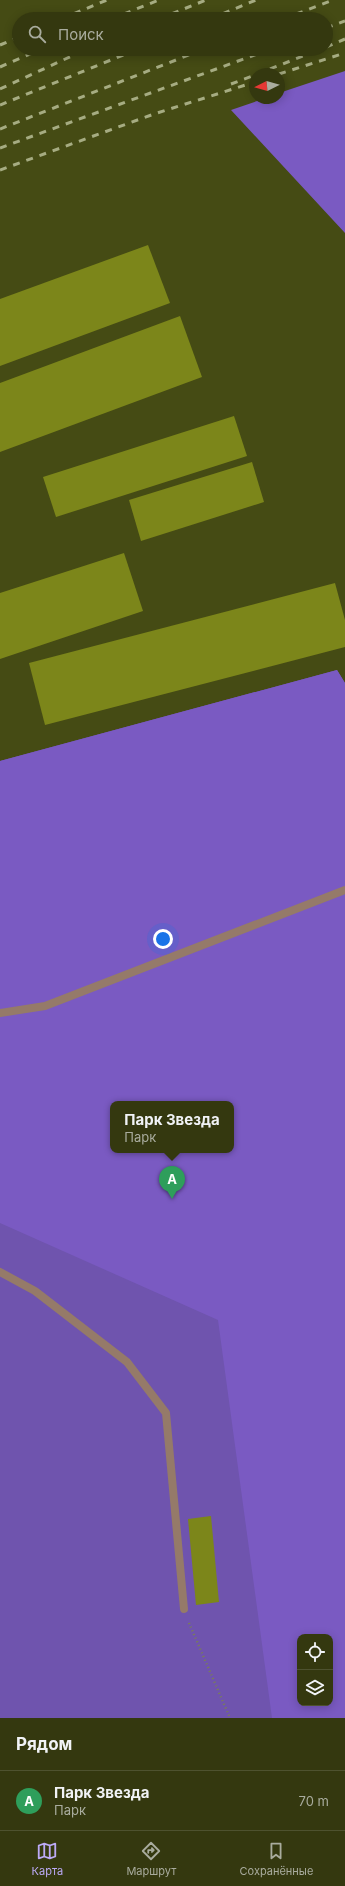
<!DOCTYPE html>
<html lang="ru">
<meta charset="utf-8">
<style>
body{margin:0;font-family:Inter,sans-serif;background:#3f431d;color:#f1f3f6}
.controls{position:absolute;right:12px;bottom:12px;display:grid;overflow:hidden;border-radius:8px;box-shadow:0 2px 10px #0003}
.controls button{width:36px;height:36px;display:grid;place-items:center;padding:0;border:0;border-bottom:1px solid #4e522f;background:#34380f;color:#f1f3f6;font:20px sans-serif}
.compass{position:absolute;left:249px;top:68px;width:36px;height:36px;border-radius:50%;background:#34380f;box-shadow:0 2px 10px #0003;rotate:265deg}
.you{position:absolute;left:163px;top:939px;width:14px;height:14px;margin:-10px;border:3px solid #fff;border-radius:50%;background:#1a73e8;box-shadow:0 0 0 6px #1a73e833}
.badge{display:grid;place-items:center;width:26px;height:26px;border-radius:50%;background:#bcaaf6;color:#fff;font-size:13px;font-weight:700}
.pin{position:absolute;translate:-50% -33px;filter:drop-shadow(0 1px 2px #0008)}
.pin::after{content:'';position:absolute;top:21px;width:14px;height:12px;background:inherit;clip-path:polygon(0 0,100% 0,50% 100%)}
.popup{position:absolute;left:110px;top:1101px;width:124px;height:52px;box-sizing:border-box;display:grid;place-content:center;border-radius:8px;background:#34380f;filter:drop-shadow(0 1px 3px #0005);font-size:13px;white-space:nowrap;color:#a9ac9e}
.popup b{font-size:15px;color:#f1f3f6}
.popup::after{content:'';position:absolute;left:50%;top:100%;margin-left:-8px;border:8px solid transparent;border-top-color:#34380f}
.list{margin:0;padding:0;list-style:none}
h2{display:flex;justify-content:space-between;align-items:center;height:52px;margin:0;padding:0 16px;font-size:17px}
h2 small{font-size:13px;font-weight:400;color:#a9ac9e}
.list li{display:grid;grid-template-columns:26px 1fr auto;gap:12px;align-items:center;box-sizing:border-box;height:60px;padding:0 16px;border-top:1px solid #4e522f}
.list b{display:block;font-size:15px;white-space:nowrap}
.list p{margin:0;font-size:13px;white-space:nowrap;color:#a9ac9e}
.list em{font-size:13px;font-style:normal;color:#a9ac9e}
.icon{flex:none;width:22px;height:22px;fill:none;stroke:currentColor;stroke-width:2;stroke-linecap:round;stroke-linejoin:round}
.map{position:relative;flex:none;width:345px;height:1718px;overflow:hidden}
.search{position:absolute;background:#34380f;box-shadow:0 2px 10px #0003;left:12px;right:12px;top:12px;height:44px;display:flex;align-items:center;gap:10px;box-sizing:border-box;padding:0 14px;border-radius:22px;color:#a9ac9e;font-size:15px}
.sheet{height:112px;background:#34380f}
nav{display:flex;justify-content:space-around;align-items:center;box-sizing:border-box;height:56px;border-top:1px solid #4e522f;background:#34380f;font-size:11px;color:#a9ac9e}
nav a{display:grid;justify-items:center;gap:2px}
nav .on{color:#bcaaf6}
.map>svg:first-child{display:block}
.green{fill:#6f54ae;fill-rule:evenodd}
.forest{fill:#7a5ac2;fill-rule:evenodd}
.building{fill:#7c861a}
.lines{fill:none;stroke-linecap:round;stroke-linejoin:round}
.path{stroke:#7b8151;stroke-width:2.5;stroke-dasharray:1 3;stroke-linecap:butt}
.service{stroke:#957a69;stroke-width:8}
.rail{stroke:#a6ac82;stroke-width:3;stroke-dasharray:7 7;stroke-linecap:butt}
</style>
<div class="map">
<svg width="345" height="1718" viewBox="0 0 345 1718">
<rect width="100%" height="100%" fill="#454b14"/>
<path class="green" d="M337 670 345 683V1718H0V761ZM113 1104H231V1150H113ZM300 1637H330V1703H300Z"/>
<g class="forest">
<polygon points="345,71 345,233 231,110 266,98 279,98 279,93"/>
<path d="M337 670 345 683V1718H272L218 1320 0 1223V761ZM113 1104H231V1150H113ZM300 1637H330V1703H300Z"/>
</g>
<g class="building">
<polygon points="148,245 170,303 0,366 0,299"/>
<polygon points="180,316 202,377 0,452 0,383"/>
<polygon points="234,416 247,456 56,517 43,477"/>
<polygon points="252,462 264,502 141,541 129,500"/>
<polygon points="124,553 143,611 0,659 0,593"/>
<polygon points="335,583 345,620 345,647 45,725 29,663"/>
<polygon points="211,1516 219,1602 196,1605 188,1519"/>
</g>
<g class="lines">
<polyline class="path" points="189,1623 230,1718"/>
<g class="service">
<polyline points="0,1013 45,1006 345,890"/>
<polyline points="0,1272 35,1291 127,1362 166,1413 184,1609"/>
</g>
<g class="rail">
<polyline points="61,19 107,0"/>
<polyline points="111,19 159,0"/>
<polyline points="159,19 206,0"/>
<polyline points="210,19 256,0"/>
<polyline points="283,19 333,0"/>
<polyline points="326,28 345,21"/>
<polyline points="0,45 19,37"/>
<polyline points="326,47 345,39"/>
<polyline points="0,67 42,49"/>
<polyline points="257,74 321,49"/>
<polyline points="279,74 345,53"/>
<polyline points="231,84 255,75"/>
<polyline points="0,89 87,49"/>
<polyline points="0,105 138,49"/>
<polyline points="0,129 204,49"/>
<polyline points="0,148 271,49"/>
<polyline points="0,170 154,114 255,82"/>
</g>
</g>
</svg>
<div class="controls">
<button><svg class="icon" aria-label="locate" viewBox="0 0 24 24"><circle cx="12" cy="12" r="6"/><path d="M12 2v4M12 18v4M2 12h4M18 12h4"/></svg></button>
<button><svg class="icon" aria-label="layers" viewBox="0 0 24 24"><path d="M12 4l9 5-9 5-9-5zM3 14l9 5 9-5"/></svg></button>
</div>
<svg class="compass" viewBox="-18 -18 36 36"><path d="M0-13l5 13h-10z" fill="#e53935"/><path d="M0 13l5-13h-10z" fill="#a9ac9e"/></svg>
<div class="you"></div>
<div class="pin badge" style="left:172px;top:1199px;background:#2e9e5b">A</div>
<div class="popup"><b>Парк Звезда</b>Парк</div>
<div class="search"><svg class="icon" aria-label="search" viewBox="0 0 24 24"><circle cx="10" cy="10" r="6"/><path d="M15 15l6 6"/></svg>Поиск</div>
</div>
<section class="sheet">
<h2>Рядом<small></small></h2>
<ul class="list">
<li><span class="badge" style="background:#2e9e5b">A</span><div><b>Парк Звезда</b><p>Парк</p></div><em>70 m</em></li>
</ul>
</section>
<nav>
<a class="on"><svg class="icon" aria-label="map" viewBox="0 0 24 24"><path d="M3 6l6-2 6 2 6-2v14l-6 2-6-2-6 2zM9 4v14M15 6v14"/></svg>Карта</a>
<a><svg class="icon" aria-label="directions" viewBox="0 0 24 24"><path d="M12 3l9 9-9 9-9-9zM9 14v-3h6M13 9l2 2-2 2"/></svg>Маршрут</a>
<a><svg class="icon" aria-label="saved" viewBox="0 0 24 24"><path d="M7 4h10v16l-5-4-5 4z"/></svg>Сохранённые</a>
</nav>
